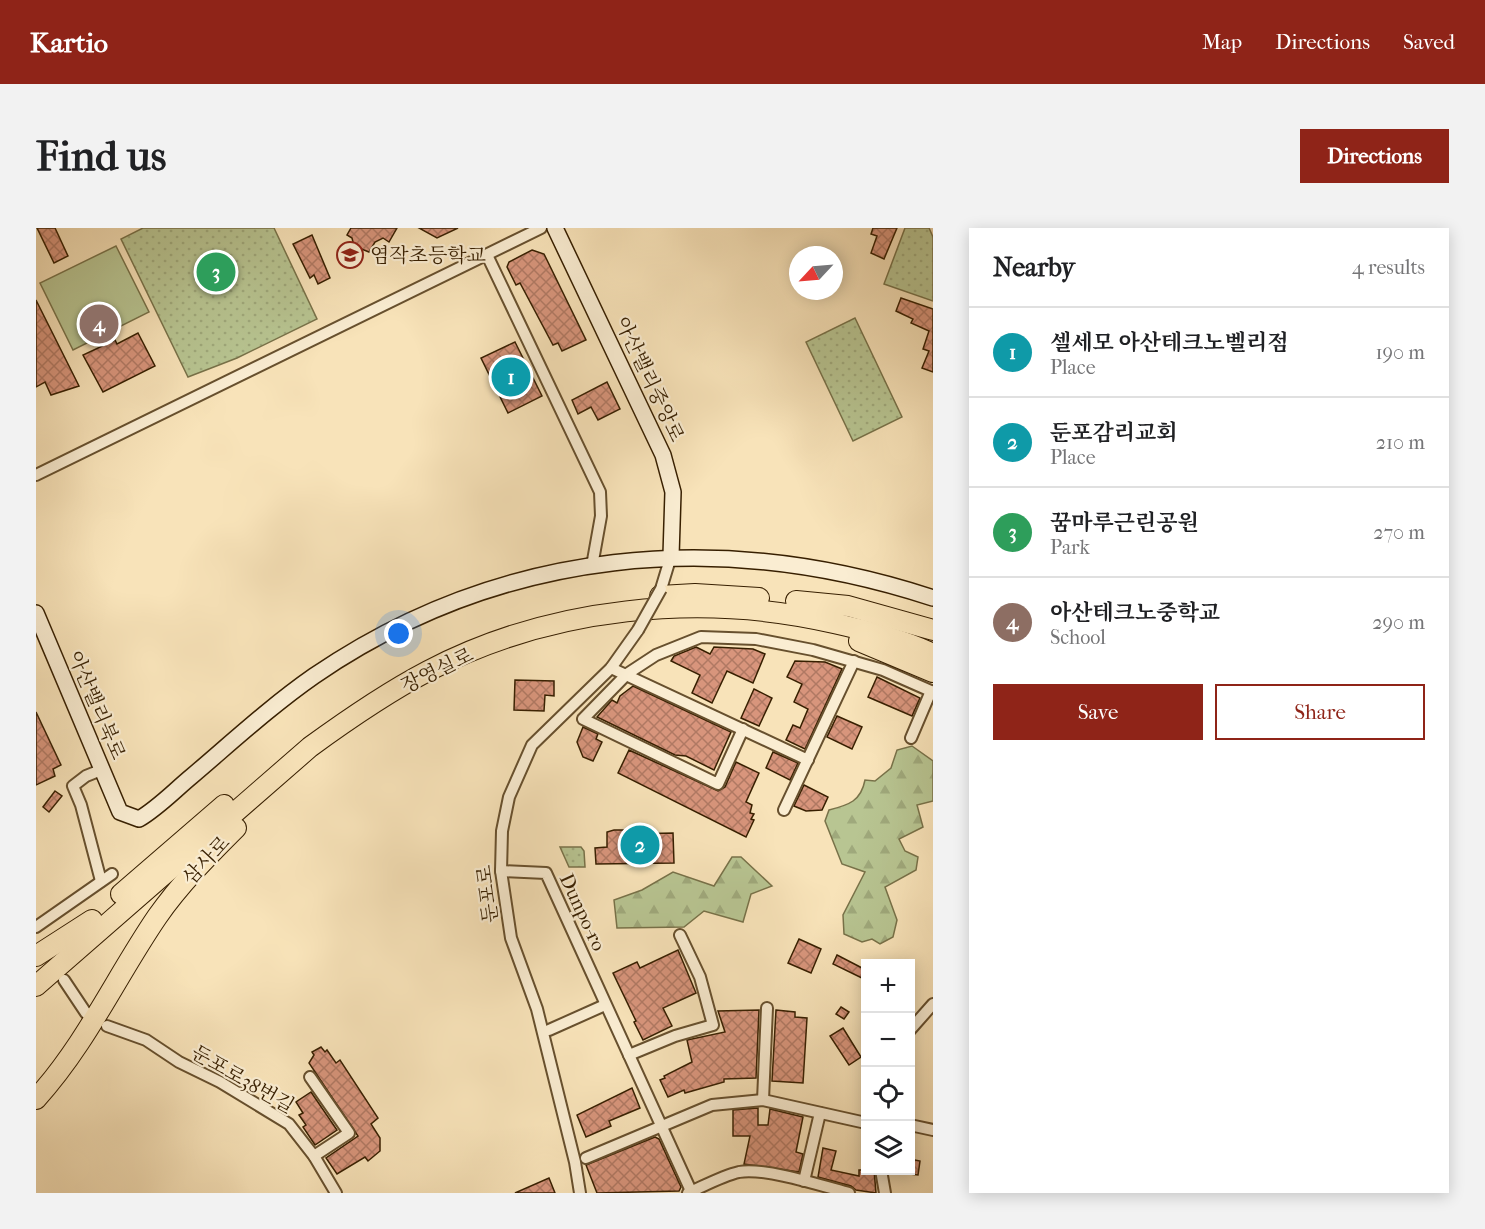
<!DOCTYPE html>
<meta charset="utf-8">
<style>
body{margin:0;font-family:"IM FELL French Canon","Noto Serif KR",serif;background:#f2f2f2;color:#202124}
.controls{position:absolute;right:18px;bottom:18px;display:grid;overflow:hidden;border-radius:0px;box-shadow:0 3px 15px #0003}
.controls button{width:54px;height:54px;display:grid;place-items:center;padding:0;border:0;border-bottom:2px solid #e0e0e0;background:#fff;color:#202124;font:30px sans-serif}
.compass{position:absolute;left:753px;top:18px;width:54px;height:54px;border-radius:50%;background:#fff;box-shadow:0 3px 15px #0003;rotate:244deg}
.you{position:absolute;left:363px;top:406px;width:21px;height:21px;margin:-15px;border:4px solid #fff;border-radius:50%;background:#1a73e8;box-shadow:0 0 0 9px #1a73e833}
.badge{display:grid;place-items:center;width:39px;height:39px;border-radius:50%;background:#8f2418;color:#fff;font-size:20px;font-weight:700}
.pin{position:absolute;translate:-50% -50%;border:3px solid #fff;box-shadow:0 2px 6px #0006}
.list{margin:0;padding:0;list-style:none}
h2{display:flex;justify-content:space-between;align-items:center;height:78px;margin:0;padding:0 24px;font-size:26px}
h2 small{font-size:20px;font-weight:400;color:#757577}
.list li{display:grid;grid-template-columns:39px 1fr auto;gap:18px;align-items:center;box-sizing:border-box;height:90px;padding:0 24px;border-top:2px solid #e0e0e0}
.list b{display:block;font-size:22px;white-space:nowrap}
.list p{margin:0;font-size:20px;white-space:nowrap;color:#757577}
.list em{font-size:20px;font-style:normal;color:#757577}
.actions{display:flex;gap:12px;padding:18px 24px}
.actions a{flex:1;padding:14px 0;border:2px solid #8f2418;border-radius:0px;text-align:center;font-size:21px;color:#8f2418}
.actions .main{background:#8f2418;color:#fff}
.icon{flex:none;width:33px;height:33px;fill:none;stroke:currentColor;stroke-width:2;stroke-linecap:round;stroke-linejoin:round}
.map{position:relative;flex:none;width:897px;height:965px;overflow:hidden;border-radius:0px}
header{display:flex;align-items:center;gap:36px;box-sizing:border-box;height:84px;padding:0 30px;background:#8f2418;color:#fff}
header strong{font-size:28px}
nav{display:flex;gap:33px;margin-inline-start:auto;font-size:21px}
.intro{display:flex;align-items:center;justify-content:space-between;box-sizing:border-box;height:144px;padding:0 36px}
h1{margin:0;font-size:42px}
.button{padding:15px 27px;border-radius:0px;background:#8f2418;color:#fff;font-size:21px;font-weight:700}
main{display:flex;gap:36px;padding:0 36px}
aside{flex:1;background:#fff;border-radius:0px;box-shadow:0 3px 15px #0003}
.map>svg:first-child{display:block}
.green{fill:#b8c592;stroke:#787249;stroke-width:1.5}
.forest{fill:url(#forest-firs);stroke:#787249;stroke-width:1.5}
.park{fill:url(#park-dots);stroke:#787249;stroke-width:1.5}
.building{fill:url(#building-cross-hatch);stroke:#371f00;stroke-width:1.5}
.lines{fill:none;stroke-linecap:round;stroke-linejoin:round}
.street-casing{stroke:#67502e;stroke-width:14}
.secondary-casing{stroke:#371f00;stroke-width:18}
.highway-casing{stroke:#371f00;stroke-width:22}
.street{stroke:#faedd2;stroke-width:10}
.secondary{stroke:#faedd2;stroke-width:15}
.highway{stroke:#f8e3b9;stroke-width:20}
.street-bridge-casing{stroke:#67502e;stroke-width:14;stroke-linecap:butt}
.street-bridge{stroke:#faedd2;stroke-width:10}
.labels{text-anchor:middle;stroke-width:4.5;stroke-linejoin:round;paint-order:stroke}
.poi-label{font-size:20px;fill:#371f00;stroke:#faedd2;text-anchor:start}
.street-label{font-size:20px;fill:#371f00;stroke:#faedd2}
</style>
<header>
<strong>Kartio</strong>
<nav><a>Map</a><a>Directions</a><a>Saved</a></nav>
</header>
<div class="intro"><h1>Find us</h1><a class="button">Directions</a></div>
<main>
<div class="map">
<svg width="897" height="965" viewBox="0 0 897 965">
<defs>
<pattern id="forest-firs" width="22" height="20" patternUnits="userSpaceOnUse" patternTransform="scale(1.5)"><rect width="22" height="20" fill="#b8c592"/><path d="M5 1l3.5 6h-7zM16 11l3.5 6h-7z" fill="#9fa97c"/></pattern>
<pattern id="park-dots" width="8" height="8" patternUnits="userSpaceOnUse" patternTransform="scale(1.5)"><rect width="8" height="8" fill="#b8c592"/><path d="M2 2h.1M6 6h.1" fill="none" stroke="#9fa97c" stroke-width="1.8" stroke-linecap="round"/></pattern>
<pattern id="building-cross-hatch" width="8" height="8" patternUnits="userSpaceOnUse" patternTransform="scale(1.5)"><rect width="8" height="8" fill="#d8957c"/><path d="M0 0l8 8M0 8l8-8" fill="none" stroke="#b07963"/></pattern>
</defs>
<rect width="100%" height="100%" fill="#f8e3b9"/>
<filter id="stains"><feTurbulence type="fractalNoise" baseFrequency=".00333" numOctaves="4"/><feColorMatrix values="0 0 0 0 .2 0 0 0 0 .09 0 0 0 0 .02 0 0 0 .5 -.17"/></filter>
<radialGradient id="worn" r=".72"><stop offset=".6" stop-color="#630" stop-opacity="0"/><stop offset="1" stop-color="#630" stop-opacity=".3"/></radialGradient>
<polygon class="green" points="80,18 113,84 37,122 4,55"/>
<g class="forest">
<path d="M876 518 897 533V573L881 577 887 599 863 611 869 623 882 629 880 642 849 659 861 692 857 709 844 716 836 711 826 714 808 706 807 687 829 644 806 636 789 593 793 582C813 577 825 573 829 552L839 553 855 540 861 522Z"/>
<polygon points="696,629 705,629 736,658 715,666 707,694 668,683 648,699 581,700 578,672 606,662 637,644 678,658"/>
</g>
<g class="park">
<polygon points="107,0 238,0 281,91 201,130 152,149 85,11"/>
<polygon points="869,0 893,0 897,9 897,73 848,56"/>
<polygon points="819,90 866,189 817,213 770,114"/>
<polygon points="524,619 545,619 548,623 549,639 533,639"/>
</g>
<g class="building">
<polygon points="1,0 19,0 32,28 18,35"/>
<polygon points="315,0 361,0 353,14 347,10 339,14 333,24 318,18 316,10 311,7"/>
<polygon points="383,0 422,0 401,10"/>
<polygon points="837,0 861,0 848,31 835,25 841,8 835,6"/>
<polygon points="276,7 294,50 282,56 278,47 274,50 257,16"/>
<polygon points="496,22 508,26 550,112 526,123 522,115 517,117 484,55 480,57 471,39 473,34"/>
<polygon points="865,70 897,81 897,144 886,140 893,123 887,121 893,103 875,95 877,91 860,83"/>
<polygon points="0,72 43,158 15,167 9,154 0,159"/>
<polygon points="102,105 119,138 67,164 47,127 79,112 81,116"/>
<polygon points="479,114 506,168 472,185 445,130"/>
<polygon points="571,154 584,181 562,192 555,179 542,186 536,172"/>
<polygon points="660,419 674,426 678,419 717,421 729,426 717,455 691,443 676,475 656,465 664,447 635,433 638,428"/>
<polygon points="759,433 789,434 806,441 769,521 750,512 757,497 764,500 772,481 758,474 766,456 751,449"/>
<polygon points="841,449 884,470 876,488 832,469"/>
<polygon points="479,452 518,453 518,468 509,467 508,483 478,482"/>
<polygon points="597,458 695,504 678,542 650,528 639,527 561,489 576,472 581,475 584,468"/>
<polygon points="718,461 736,470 723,498 705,490"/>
<polygon points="0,484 25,537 17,541 19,548 0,557"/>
<polygon points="801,488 826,499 816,521 791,509"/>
<polygon points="547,499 562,506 560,511 566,514 557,533 547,529 541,514"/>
<polygon points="593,522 682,563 689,559 700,534 723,545 710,574 716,577 714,585 718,586 715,591 718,592 710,609 582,545"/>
<polygon points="737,524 762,535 754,552 730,540"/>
<polygon points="768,557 792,569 786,582 770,583 758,578"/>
<polygon points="19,563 26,568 13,584 7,579"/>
<polygon points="578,602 593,602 593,606 637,605 638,635 560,636 559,620 571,619 571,604"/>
<polygon points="763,711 785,721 775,745 752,735"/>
<polygon points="642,722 660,765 627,780 636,798 607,812 598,794 600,793 577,745 601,734 604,740"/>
<polygon points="801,727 830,742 830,752 797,736"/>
<polygon points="805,779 813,784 808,791 800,786"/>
<polygon points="723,782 720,850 688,851 688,854 649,865 648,862 632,869 624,852 629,850 628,848 656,834 651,812 689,804 682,783"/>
<polygon points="740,782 759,784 759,789 771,790 767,855 736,853"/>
<polygon points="807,800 825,829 813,837 794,808"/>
<polygon points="285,819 289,824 291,822 300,835 304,832 342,890 335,896 344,910 344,923 332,933 329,929 301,946 290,930 322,908 273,835 278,827 276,824"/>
<polygon points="596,860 604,880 573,893 575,898 550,909 541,887"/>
<polygon points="275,864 301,902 279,917 267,899 270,897 263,887 267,885 260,874"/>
<polygon points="722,880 722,897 732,897 734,881 767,889 760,924 767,926 763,944 708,936 714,908 697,908 697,882"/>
<polygon points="619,909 623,911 645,959 643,963 561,965 550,937"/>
<polygon points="787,920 800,923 795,942 823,948 823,942 838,942 840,965 820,962 815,958 782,949"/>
<polygon points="874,931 884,933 882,947 874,946"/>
<polygon points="513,950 519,965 479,965"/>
</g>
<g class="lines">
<defs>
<g id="street">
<polyline points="451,27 564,264 565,288 556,338"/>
<polyline points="0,247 505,0"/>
<polyline points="625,361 635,328"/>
<polyline points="575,440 772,532"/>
<polyline points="707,501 682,556 547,491 591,446 620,427 665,409 720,411 777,422 847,442 897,464"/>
<polyline points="875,510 895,463"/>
<polyline points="748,582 818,433"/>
<polyline points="465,643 510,645 655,963"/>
<polyline points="65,653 45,577 37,558 50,548 65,542"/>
<polyline points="0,699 76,646"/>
<polyline points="28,752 50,785"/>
<polyline points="71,798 110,812 143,834 184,854 253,896 278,928 300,965"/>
<polyline points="513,802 569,777"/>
<polyline points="874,802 897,776"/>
<polyline points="593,827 639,808 677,797 664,749 644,707"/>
<polyline points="274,849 313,905 278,928"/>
<polyline points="727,872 731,780"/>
<polyline points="874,897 897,902"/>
<polyline points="550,930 676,877 727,872 830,895"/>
<polyline points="845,942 849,965"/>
<polyline points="768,953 784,885"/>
<polyline points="544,965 539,934 501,781 475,710 465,643 466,603 473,569 496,517 575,440 602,402"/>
<path d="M652 965C668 958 686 948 703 944 728 939 787 958 813 965"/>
</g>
<g id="secondary">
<polyline points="519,0 627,227 637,264 635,328"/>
<path d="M0 385 84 584 103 591C122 580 139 562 156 548 196 514 235 478 278 448 465 320 684 300 897 370"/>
</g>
<g id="highway">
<polyline points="624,368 659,366 723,370"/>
<polyline points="760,373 812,378 897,402"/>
<polyline points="823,413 897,444"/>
<polyline points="85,666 188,577"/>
<polyline points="0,728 56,692"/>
<path d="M0 758 274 519C311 492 350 465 392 443 514 379 664 364 798 395 831 403 866 411 897 426"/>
<path d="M0 871C50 816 80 749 121 689 144 656 172 628 200 600"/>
</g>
</defs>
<use href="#street" class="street-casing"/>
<use href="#secondary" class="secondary-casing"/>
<use href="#highway" class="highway-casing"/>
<use href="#street" class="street"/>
<use href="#secondary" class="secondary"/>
<use href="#highway" class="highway"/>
<defs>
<polyline id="street-bridge" points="602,402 625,361"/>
</defs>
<use href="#street-bridge" class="street-bridge-casing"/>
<use href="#street-bridge" class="street-bridge"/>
</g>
<defs>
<symbol id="school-ring" viewBox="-11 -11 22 22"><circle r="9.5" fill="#faedd2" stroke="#8f2418" stroke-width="1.5"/><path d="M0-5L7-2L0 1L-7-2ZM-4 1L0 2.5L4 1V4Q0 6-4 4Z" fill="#8f2418"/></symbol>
</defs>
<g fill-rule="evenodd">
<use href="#school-ring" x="299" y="12" width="30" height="30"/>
</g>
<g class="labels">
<g class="poi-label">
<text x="334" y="34">염작초등학교</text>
</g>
<g class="street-label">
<text transform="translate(614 151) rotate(65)" y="7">아산밸리중앙로</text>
<text transform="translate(401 442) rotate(-26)" y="7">장영실로</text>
<text transform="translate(61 477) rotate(67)" y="7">아산밸리북로</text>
<text transform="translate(170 632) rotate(-47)" y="7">삼사로</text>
<text transform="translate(451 666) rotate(-97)" y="7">둔포로</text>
<text transform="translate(547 684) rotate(65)" y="7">Dunpo-ro</text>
<text transform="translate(207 851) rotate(30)" y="7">둔포로38번길</text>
</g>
</g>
<rect width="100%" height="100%" filter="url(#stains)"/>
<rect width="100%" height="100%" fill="url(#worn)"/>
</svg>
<div class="controls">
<button>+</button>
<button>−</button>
<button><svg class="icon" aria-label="locate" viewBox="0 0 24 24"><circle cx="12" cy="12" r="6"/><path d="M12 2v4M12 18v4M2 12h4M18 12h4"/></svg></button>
<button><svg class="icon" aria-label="layers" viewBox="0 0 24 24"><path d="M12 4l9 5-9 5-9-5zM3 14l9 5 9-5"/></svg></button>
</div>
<svg class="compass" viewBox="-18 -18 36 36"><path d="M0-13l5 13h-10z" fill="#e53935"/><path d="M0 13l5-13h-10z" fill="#757577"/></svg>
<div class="you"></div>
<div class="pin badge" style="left:475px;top:149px;background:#0f9aa8">1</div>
<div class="pin badge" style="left:604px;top:617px;background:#0f9aa8">2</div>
<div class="pin badge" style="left:180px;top:44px;background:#2e9e5b">3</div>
<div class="pin badge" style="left:63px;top:96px;background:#8d6e63">4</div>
</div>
<aside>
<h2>Nearby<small>4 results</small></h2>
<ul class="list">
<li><span class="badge" style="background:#0f9aa8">1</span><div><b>셀세모 아산테크노벨리점</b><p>Place</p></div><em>190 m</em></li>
<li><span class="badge" style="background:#0f9aa8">2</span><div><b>둔포감리교회</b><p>Place</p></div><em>210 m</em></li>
<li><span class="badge" style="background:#2e9e5b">3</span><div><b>꿈마루근린공원</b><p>Park</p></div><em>270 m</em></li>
<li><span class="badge" style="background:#8d6e63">4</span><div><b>아산테크노중학교</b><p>School</p></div><em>290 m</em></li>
</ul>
<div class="actions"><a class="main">Save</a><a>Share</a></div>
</aside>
</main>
